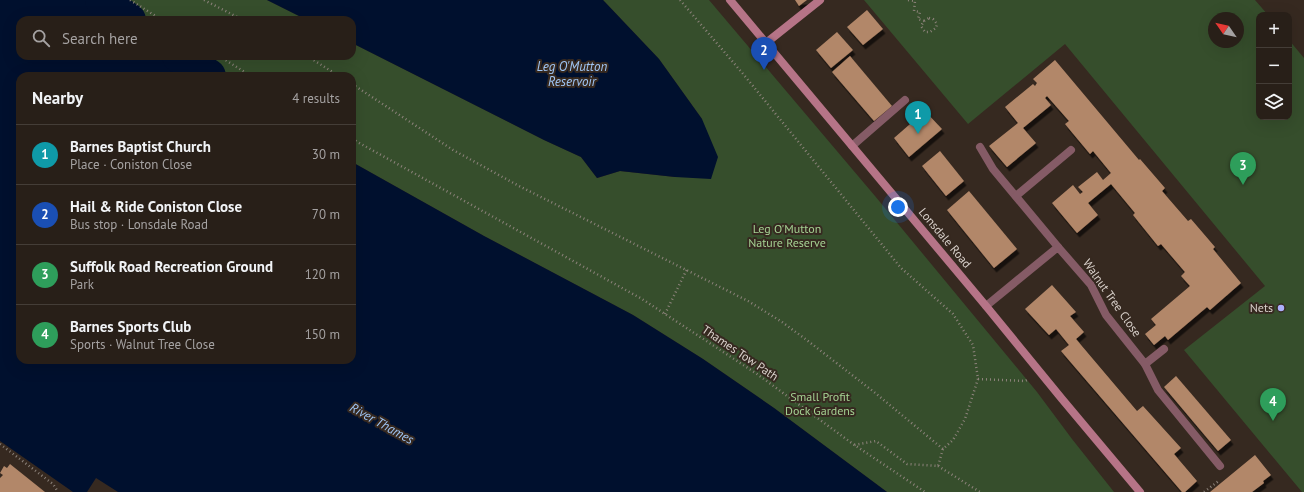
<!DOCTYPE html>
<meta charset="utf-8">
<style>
body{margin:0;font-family:"PT Sans",sans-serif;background:#342c25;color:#f1f3f6}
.controls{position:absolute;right:12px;top:12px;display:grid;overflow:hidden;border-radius:8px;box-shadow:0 4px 16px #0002}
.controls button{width:36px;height:36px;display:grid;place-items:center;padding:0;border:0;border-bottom:1px solid #443d37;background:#281f18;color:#f1f3f6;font:20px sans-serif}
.compass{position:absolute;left:1208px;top:12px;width:36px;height:36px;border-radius:50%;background:#281f18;box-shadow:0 4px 16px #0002;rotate:304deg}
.you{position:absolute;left:898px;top:207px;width:14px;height:14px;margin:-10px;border:3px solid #fff;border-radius:50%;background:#1a73e8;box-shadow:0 0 0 6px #1a73e833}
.badge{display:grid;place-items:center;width:26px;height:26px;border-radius:50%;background:#bca0f2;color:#fff;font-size:13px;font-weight:700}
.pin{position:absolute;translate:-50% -33px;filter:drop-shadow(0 1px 2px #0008)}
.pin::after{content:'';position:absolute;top:21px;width:14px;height:12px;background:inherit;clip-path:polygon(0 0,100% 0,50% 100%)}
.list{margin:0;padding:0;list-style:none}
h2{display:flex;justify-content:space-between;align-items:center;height:52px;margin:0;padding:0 16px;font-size:17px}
h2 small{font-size:13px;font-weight:400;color:#a5a2a2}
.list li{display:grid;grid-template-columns:26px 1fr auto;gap:12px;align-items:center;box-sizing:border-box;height:60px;padding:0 16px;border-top:1px solid #443d37}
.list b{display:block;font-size:15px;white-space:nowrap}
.list p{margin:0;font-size:13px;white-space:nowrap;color:#a5a2a2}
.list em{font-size:13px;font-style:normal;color:#a5a2a2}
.icon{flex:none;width:22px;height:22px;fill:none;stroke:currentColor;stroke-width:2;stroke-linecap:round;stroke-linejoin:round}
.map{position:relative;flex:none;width:1304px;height:492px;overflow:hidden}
.search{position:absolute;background:#281f18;box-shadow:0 4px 16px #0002;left:16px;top:16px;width:340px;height:44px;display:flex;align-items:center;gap:10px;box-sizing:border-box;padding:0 14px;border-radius:12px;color:#a5a2a2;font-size:15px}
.panel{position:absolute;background:#281f18;box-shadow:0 4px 16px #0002;left:16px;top:72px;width:340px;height:292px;border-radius:12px}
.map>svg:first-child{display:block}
.green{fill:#364e2c;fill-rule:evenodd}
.water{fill:#00102e}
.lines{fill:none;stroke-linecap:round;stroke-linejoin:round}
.river{stroke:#00102e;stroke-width:34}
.building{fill:#b28769;filter:url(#shadow)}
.path{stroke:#8d837b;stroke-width:2.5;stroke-dasharray:1 3;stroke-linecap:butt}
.street{stroke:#855b66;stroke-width:8}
.secondary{stroke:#b67487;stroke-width:8}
.poi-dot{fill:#acaffb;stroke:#362920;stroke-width:1.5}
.labels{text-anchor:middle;stroke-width:4;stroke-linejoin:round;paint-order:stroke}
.park-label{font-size:12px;fill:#a5d293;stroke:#362920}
.street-label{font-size:12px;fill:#d9d1cb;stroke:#362920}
.poi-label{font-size:12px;fill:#d9d1cb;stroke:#362920;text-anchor:end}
.water-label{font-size:13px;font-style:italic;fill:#9fc5f4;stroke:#362920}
</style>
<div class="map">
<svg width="1304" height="492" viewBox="0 0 1304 492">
<defs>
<filter id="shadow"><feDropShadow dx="2.5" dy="4.5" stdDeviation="0" flood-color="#0009"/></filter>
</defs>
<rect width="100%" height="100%" fill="#362920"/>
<g class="green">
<polygon points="102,0 267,0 307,20 129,20"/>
<polygon points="603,0 709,0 875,196 1037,392 1072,439 1114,492 887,492 774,408 703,359 633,315 484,236 352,162 352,76 209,76 179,56 352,56 352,43 544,140 581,157 597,178 620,171 675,177 702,119 659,59"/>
<path d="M864 0H1255L1268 15H1259V117H1289V40L1304 58V492H1302L1184 350 1265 286 1065 44 968 124ZM1214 18H1238V42H1214Z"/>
</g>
<g class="water">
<polygon points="0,0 102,0 129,20 20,20 20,56 179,56 209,76 20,76 20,360 352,360 352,162 484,236 633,315 703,359 774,408 887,492 118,492 96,478 87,492 73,492 0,441"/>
<polygon points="267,0 603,0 659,59 702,119 718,157 711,179 675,177 620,171 597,178 581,157 544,140 352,43 352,20 307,20"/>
</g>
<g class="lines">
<g class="river">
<polyline points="102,0 129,20"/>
<polyline points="179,56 209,76"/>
</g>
</g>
<g class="building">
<polygon points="795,0 807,0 799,6"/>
<polygon points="867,10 883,29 863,45 847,27"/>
<polygon points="837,32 853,50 831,68 816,50"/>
<polygon points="850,56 892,106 874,121 832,72"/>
<polygon points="1055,60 1139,160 1140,159 1165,188 1162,191 1188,221 1191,219 1215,247 1213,249 1241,283 1210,310 1207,307 1168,340 1165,336 1154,345 1145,334 1156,325 1151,319 1190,286 1181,276 1185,272 1161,244 1158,246 1133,215 1135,213 1111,184 1088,203 1098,215 1077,233 1052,203 1073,185 1080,194 1083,192 1078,187 1097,172 1103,180 1111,173 1093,151 1090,154 1065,124 1069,121 1047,96 1045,98 1051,105 1023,128 1036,143 1007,167 989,146 1018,123 1005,107 1033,84 1035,86 1037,83 1033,79"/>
<polygon points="925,111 942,129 909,157 894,138"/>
<polygon points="940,151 964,181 946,196 922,166"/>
<polygon points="969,191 1017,249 994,268 947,210"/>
<polygon points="1052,285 1076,312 1070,316 1084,332 1076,339 1137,411 1143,406 1181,448 1174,454 1197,481 1185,492 1182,492 1061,351 1069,345 1056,329 1049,335 1025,309"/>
<polygon points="1176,376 1231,440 1218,451 1164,387"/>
<polygon points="1255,455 1271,475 1263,481 1264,483 1252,492 1210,492"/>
<polygon points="10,464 45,492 0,492 0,478 3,475 0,473 4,466 7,468"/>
</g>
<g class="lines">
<g class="path">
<polyline points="130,0 162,20"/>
<polyline points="204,0 243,20"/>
<polyline points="680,0 744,75 901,268 953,314 973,345 978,379 965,419 953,440 943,449 938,466 907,464 876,441 854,445"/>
<polyline points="908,0 915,1 914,11 920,12 918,19 924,21"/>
<polygon points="929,18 933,19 937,24 936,28 930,32 925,32 921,26 924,21"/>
<polyline points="219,56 251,76"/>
<polyline points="307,56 339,76"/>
<polyline points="352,84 453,150 519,186 748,301 782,322 808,341 874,392 943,449"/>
<polyline points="352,139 642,299 757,374 853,444 925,492"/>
<polyline points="665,314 687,269"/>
<polyline points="978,379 1025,381 1029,379"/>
<polyline points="0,444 53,484 58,492"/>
<polyline points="938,466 980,492"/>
<polyline points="1204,492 1220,480"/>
</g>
<g class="street">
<polyline points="852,146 905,100"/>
<polyline points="980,147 993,169 1058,247"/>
<polyline points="1016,196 1071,150"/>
<polyline points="986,306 1058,247 1091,285 1106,315 1145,364 1164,349"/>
<polyline points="1145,364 1158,390 1220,466"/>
</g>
<g class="secondary">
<polyline points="730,0 986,306 1062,399 1140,492"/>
<polyline points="766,43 820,0"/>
</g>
</g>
<circle class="poi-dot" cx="1281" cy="308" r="4"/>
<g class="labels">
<g class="park-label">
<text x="787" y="233">Leg O'Mutton<tspan x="787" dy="14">Nature Reserve</tspan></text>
<text x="820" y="401">Small Profit<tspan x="820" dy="14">Dock Gardens</tspan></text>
</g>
<g class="street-label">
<text transform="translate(945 238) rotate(50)" y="4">Lonsdale Road</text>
<text transform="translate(1112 298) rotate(55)" y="4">Walnut Tree Close</text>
<text transform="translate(740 353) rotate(34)" y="4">Thames Tow Path</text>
</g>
<g class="poi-label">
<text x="1273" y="312">Nets</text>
</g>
<g class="water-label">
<text x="572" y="71">Leg O'Mutton<tspan x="572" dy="15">Reservoir</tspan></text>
<text transform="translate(382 423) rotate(29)" y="5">River Thames</text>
</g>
</g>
</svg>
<div class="controls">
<button>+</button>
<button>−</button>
<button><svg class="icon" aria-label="layers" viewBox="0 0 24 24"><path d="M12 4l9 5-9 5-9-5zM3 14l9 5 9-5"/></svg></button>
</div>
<svg class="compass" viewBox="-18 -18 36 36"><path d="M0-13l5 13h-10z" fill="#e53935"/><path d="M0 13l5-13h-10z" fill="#a5a2a2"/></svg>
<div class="you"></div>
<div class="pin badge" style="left:918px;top:134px;background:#0f9aa8">1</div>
<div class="pin badge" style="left:764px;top:70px;background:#1a4fb4">2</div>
<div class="pin badge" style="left:1243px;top:185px;background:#2e9e5b">3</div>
<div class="pin badge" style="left:1273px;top:421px;background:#2e9e5b">4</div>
<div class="search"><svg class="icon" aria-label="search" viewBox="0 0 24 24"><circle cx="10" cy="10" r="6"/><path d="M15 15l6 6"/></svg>Search here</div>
<section class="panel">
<h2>Nearby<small>4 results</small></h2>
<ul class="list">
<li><span class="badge" style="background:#0f9aa8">1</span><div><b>Barnes Baptist Church</b><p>Place · Coniston Close</p></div><em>30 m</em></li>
<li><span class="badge" style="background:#1a4fb4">2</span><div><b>Hail &amp; Ride Coniston Close</b><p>Bus stop · Lonsdale Road</p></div><em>70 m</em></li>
<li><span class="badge" style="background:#2e9e5b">3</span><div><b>Suffolk Road Recreation Ground</b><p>Park</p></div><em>120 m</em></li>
<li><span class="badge" style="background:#2e9e5b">4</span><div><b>Barnes Sports Club</b><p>Sports · Walnut Tree Close</p></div><em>150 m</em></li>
</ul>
</section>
</div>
